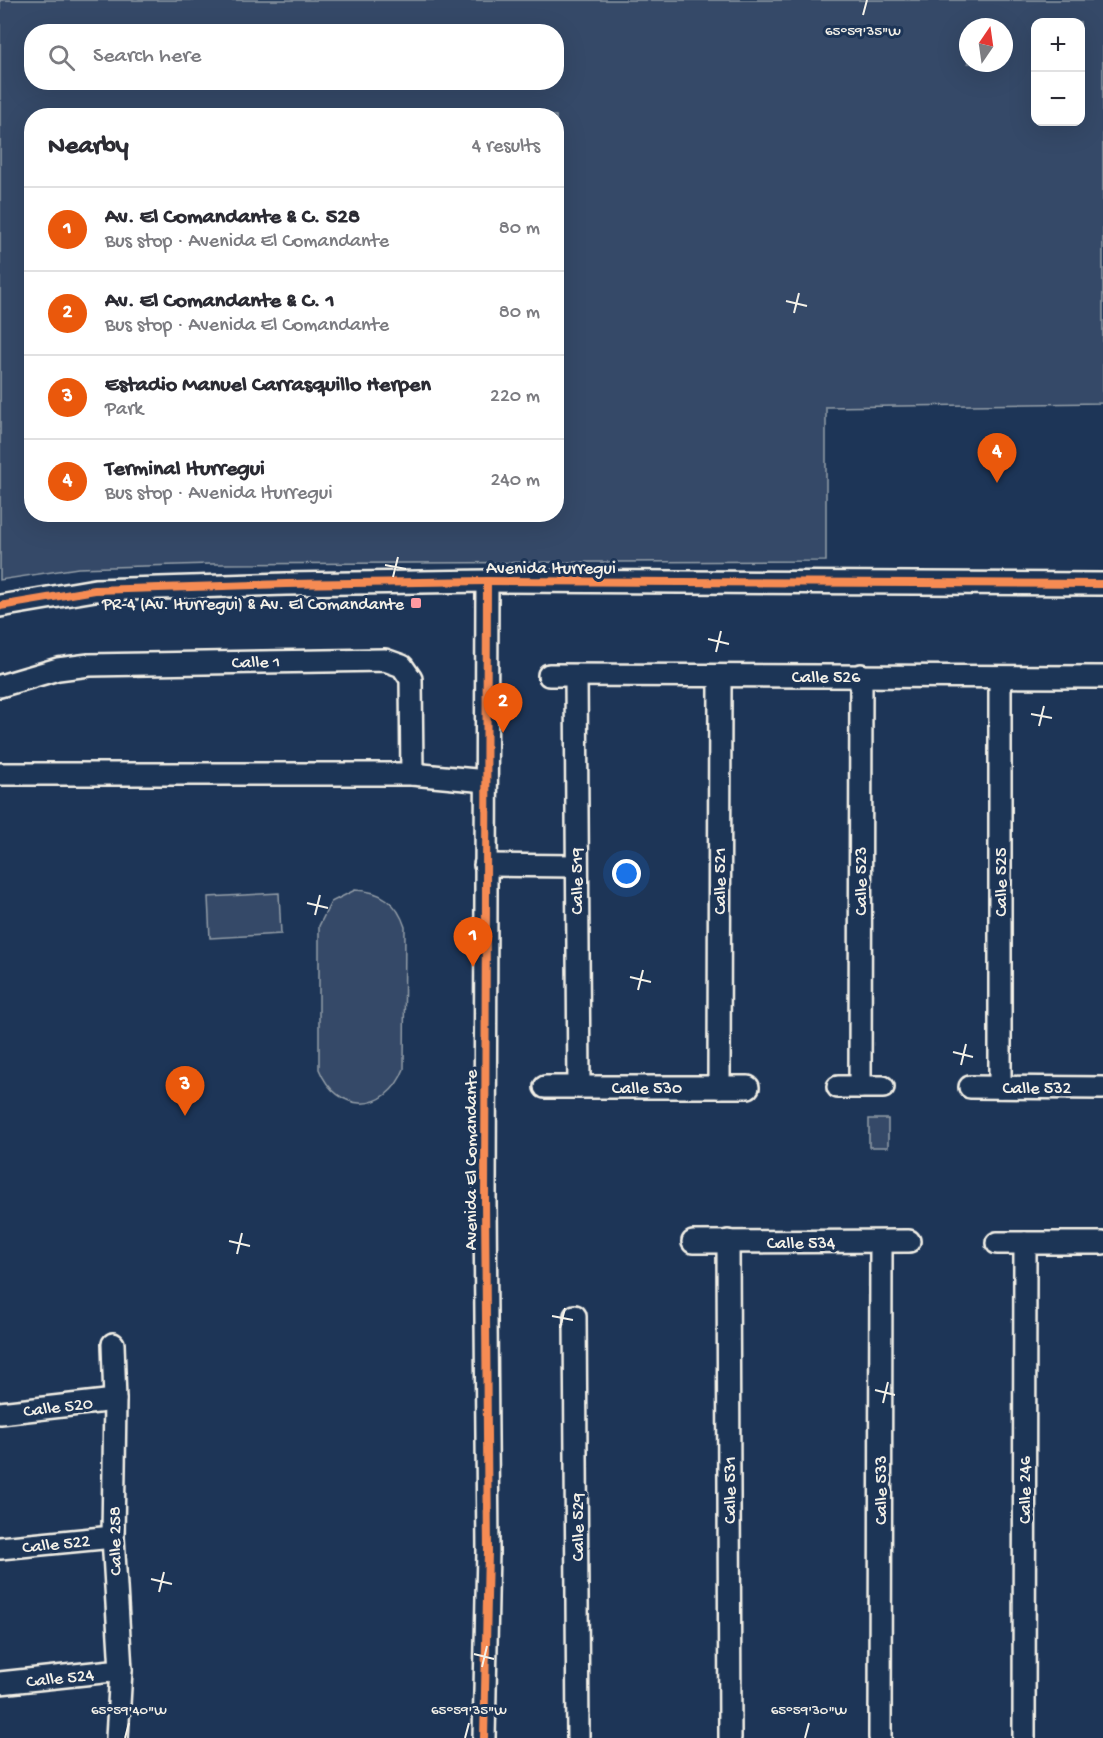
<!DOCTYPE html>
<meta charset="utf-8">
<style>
body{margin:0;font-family:"Gochi Hand",sans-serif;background:#f2f2f3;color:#2b2b33}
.controls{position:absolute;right:18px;top:18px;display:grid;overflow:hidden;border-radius:12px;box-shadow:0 6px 24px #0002}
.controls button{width:54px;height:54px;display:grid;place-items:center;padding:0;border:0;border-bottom:2px solid #e1e1e2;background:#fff;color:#2b2b33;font:30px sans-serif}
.compass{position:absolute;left:959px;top:18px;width:54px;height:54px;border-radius:50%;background:#fff;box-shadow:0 6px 24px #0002;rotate:13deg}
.you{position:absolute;left:627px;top:874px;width:21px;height:21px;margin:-15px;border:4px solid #fff;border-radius:50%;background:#1a73e8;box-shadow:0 0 0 9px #1a73e833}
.badge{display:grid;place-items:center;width:39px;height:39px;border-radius:50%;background:#ea580c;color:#fff;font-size:20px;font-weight:700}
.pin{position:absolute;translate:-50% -50px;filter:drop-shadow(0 2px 3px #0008)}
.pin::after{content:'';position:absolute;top:32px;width:21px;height:18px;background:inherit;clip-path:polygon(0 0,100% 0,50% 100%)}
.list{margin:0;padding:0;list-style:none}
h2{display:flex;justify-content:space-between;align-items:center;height:78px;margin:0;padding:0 24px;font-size:26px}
h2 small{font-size:20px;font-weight:400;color:#7c7c81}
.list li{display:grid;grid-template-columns:39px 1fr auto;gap:18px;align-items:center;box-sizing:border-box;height:84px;padding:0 24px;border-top:2px solid #e1e1e2}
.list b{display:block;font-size:22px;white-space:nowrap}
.list p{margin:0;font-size:20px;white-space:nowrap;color:#7c7c81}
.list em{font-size:20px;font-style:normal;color:#7c7c81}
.icon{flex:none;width:33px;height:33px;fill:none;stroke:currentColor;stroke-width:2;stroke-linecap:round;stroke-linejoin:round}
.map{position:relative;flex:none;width:1103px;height:1738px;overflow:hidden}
.search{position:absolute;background:#fff;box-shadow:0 6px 24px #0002;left:24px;top:24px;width:540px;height:66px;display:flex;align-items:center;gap:15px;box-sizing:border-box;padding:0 21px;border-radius:24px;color:#7c7c81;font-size:22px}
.panel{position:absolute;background:#fff;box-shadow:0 6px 24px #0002;left:24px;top:108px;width:540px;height:414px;border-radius:24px}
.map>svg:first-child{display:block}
.green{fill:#354a67;stroke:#949ea8;stroke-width:1.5;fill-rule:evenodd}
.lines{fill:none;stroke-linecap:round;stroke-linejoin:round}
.minor-casing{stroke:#f4f1e8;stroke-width:26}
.minor{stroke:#1d3557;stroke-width:21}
.cycleway-casing{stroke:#1d3557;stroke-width:11}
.cycleway{stroke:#f68b52;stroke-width:8}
.ticks{fill:none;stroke:#f4f1e8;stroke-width:2}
.poi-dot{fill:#ff9aa2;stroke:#1d3557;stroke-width:2}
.labels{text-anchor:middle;stroke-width:6;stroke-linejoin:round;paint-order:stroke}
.street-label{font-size:18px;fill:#f4f1e8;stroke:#1d3557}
.poi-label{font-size:18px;fill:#f4f1e8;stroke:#1d3557;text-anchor:end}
.ticks-label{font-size:15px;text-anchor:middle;fill:#f4f1e8;stroke:#1d3557;stroke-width:6;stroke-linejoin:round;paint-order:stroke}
</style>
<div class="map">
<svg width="1103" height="1738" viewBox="0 0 1103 1738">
<rect width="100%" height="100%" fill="#1d3557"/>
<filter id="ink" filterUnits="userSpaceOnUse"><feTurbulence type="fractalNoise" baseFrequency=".0167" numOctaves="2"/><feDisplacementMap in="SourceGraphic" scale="12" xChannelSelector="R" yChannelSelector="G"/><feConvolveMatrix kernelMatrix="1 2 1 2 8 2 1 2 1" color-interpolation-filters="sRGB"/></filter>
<g filter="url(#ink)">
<g class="green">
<path d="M0 0H1103V403L826 407V561L210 564 78 568 0 580ZM1036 22H1080V122H1036ZM968 27H1004V63H968ZM32 32H556V82H32ZM32 116H556V514H32Z"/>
<path d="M355 890C381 891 397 902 405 927L404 1069C386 1115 337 1114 319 1069V926L331 902Z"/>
<polygon points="279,893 281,934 210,938 208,897"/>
<rect x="869" y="1119" width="19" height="28"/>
</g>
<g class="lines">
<defs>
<g id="minor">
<polyline points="0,606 95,590 286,584 487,581 1103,584"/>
<polyline points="549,675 1103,677"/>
<polyline points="576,676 579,1087"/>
<polyline points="1000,677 1000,1087"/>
<polyline points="0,686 58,669 89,665 385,660 402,666 411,679 412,774 0,774"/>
<polyline points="412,774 486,781"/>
<polyline points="485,865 576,866"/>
<polyline points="545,1087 748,1087"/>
<polyline points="719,1087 720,676"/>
<polyline points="838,1087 883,1087"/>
<polyline points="860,1087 861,675"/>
<polyline points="970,1087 1103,1088"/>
<polyline points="728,1241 730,1738"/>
<polyline points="693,1242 909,1241"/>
<polyline points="997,1243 1103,1243"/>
<polyline points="575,1316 578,1738"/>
<polyline points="113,1344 115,1400 113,1537 121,1670 117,1738"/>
<polyline points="0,1413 115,1400"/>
<polyline points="0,1548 113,1537"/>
<polyline points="0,1683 121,1670"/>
<polyline points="484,1738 488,1551 485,1202 487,581"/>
<polyline points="880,1738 881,1242"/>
<polyline points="1024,1738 1025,1243"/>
</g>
</defs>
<use href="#minor" class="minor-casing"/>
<use href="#minor" class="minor"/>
<defs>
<g id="cycleway">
<polyline points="0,606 95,590 286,584 487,581 1103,584"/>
<polyline points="484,1738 488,1551 485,1202 487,581"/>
</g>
</defs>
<use href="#cycleway" class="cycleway-casing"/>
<use href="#cycleway" class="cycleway"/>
</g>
</g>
<path class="ticks" d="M863 15 867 0M786 301 807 306M794 313 799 293M385 565 406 569M393 577 398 557M708 639 729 644M716 652 721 631M1031 714 1052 718M1039 726 1044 706M307 903 328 908M315 915 320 895M630 977 651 982M638 990 643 970M953 1052 973 1057M961 1065 966 1044M229 1241 250 1246M237 1254 242 1233M552 1316 573 1320M560 1328 565 1308M875 1390 895 1395M883 1403 888 1382M151 1579 172 1584M159 1592 164 1572M474 1654 494 1659M482 1667 487 1646M125 1738 129 1723M465 1738 469 1723M805 1738 809 1723"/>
<rect class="poi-dot" x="410" y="597" width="12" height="12" rx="3"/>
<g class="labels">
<g class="street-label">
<text x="551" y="573">Avenida Iturregui</text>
<text transform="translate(256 661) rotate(-1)" y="6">Calle 1</text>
<text x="826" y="682">Calle 526</text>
<text transform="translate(576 881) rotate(-90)" y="6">Calle 519</text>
<text transform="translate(719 881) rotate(-90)" y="6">Calle 521</text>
<text transform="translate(860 881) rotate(-90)" y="6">Calle 523</text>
<text transform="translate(1000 882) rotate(-90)" y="6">Calle 525</text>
<text x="647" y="1093">Calle 530</text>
<text x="1037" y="1093">Calle 532</text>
<text transform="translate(470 1160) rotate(-90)" y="6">Avenida El Comandante</text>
<text x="801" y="1248">Calle 534</text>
<text transform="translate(58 1406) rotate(-7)" y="6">Calle 520</text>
<text transform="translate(729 1490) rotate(-90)" y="6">Calle 531</text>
<text transform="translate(880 1490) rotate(-90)" y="6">Calle 533</text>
<text transform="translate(1024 1490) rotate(-90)" y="6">Calle 246</text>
<text transform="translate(577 1527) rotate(-90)" y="6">Calle 529</text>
<text transform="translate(114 1541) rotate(-91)" y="6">Calle 258</text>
<text transform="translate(56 1543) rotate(-6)" y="6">Calle 522</text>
<text transform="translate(60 1677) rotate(-6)" y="6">Calle 524</text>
</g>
<g class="poi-label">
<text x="404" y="609">PR-4 (Av. Iturregui) &amp; Av. El Comandante</text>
</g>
</g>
<g class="ticks-label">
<text x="863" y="35">65°59'35"W</text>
<text x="129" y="1714">65°59'40"W</text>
<text x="469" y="1714">65°59'35"W</text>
<text x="809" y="1714">65°59'30"W</text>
</g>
</svg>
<div class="controls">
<button>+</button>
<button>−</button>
</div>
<svg class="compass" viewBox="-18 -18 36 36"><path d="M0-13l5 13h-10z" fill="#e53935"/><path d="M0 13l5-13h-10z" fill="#7c7c81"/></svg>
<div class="you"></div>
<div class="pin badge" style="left:473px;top:967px">1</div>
<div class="pin badge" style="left:503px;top:733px">2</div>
<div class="pin badge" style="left:185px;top:1116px">3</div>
<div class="pin badge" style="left:997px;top:483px">4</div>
<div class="search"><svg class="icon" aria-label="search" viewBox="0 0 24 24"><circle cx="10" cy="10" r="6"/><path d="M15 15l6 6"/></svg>Search here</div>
<section class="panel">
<h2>Nearby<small>4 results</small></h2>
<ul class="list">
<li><span class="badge">1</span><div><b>Av. El Comandante &amp; C. 528</b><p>Bus stop · Avenida El Comandante</p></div><em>80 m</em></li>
<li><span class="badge">2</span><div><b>Av. El Comandante &amp; C. 1</b><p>Bus stop · Avenida El Comandante</p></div><em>80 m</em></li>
<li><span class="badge">3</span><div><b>Estadio Manuel Carrasquillo Herpen</b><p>Park</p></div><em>220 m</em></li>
<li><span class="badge">4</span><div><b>Terminal Iturregui</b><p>Bus stop · Avenida Iturregui</p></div><em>240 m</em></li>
</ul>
</section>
</div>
